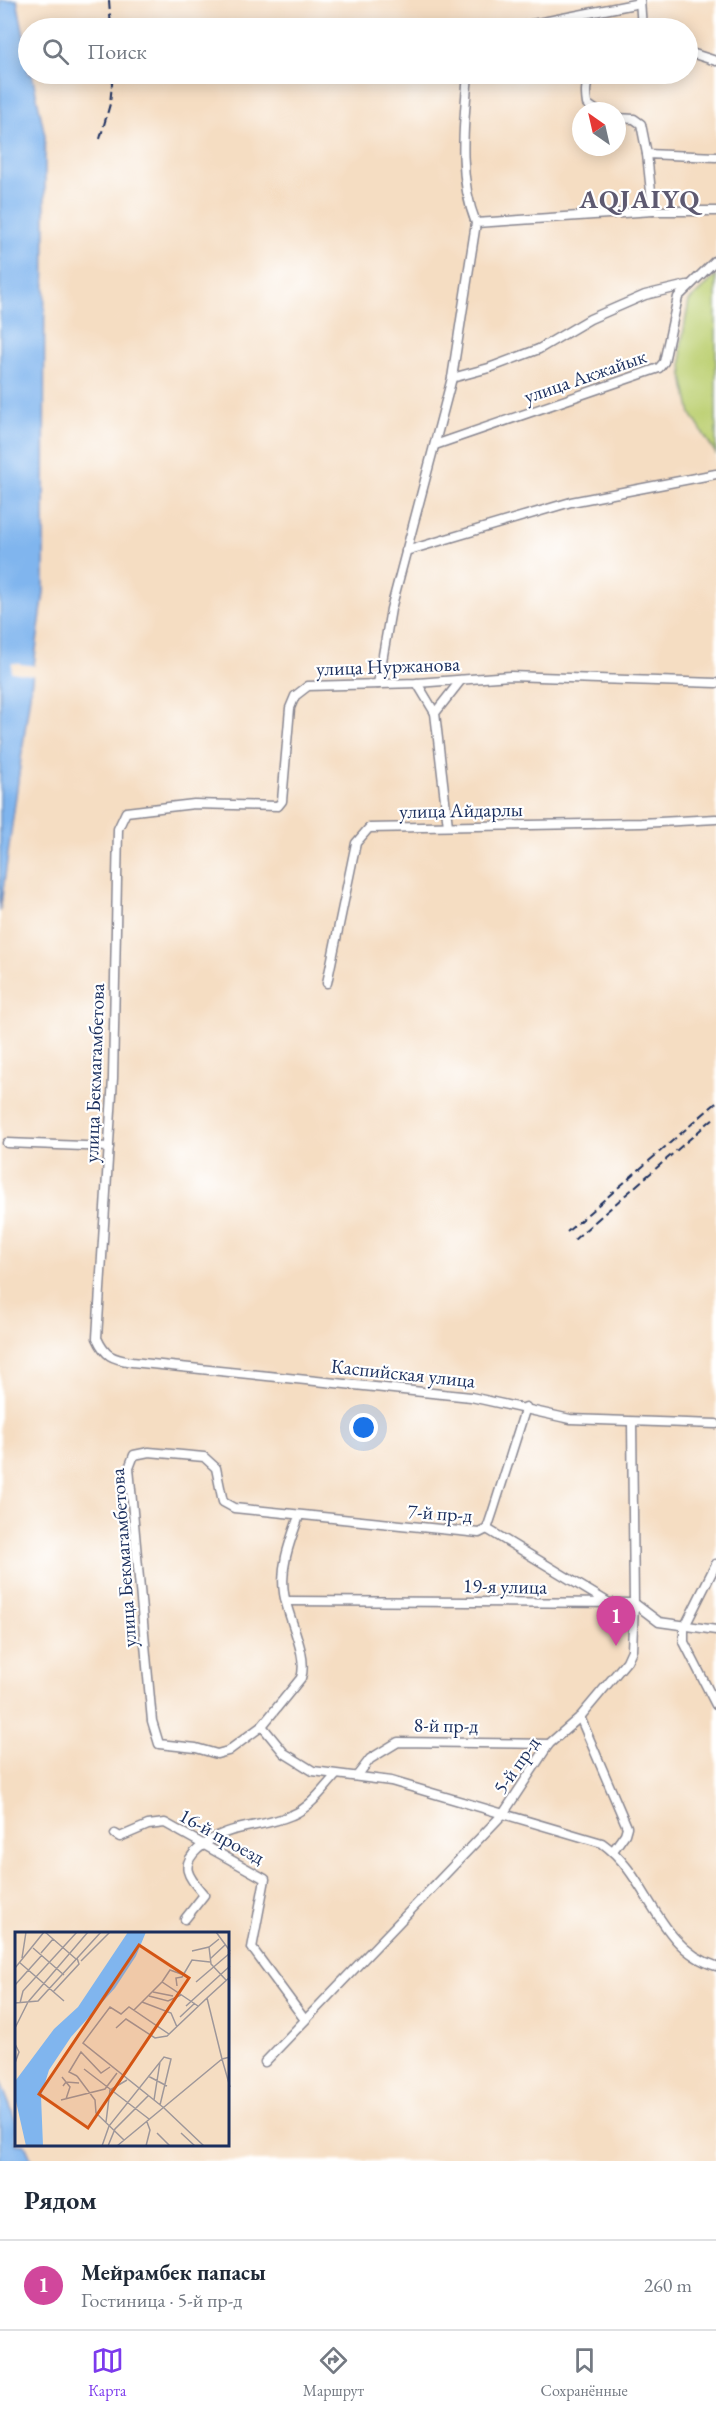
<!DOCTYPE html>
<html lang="ru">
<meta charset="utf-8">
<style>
body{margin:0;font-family:"EB Garamond",serif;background:#f6f6f7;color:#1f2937}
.compass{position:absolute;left:572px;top:102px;width:54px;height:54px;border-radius:50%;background:#fff;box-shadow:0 3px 15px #0003;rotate:326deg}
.you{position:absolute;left:364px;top:1428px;width:21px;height:21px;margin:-15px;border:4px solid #fff;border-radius:50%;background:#1a73e8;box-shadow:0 0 0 9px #1a73e833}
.badge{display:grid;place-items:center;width:39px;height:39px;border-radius:50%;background:#7c3aed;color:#fff;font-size:20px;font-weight:700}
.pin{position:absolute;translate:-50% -50px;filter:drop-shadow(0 2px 3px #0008)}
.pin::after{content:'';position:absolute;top:32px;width:21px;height:18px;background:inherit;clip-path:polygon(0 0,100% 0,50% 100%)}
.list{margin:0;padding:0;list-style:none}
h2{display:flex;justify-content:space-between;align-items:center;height:78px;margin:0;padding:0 24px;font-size:26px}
h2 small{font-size:20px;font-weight:400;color:#747a83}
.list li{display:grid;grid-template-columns:39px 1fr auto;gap:18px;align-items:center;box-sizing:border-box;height:90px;padding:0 24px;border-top:2px solid #e0e1e3}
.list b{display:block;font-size:22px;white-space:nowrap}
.list p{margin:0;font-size:20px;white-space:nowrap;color:#747a83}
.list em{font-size:20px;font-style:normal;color:#747a83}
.icon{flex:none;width:33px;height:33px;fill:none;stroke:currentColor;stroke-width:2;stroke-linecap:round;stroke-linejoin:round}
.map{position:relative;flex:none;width:716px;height:2161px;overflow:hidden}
.search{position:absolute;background:#fff;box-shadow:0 3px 15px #0003;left:18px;right:18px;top:18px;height:66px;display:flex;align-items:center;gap:15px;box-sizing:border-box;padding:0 21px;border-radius:33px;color:#747a83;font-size:22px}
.sheet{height:168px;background:#fff}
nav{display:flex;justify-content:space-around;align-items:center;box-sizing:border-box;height:84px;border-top:2px solid #e0e1e3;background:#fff;font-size:16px;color:#747a83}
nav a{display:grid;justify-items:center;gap:3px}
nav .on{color:#7c3aed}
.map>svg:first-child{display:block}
.green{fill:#bdd073;stroke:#6c8068;stroke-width:1.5}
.water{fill:#80b5ee;stroke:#4e72a6;stroke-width:1.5}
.pier{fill:#f5ddc2}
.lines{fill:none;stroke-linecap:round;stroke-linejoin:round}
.street-casing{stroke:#888690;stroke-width:11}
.street{stroke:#fff;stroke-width:8}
.rail{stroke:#1b2f5e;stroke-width:2;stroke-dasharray:9 4.5;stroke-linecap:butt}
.labels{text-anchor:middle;stroke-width:4.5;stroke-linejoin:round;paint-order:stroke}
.street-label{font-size:20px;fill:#1b2f5e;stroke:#fff}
.district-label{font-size:26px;font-weight:bold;letter-spacing:1.5px;fill:#5e5a71;stroke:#fff}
.inset-road{fill:none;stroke:#9e979a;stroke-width:1.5}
.view{fill:#d45514;fill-opacity:0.15;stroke:#d45514;stroke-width:3}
.inset-edge{fill:none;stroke:#1b2f5e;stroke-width:3}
</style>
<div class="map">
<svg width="716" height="2161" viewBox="0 0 716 2161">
<rect width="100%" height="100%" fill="#fff"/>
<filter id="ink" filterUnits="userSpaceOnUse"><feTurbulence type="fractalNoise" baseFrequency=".0167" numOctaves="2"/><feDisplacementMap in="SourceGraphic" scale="12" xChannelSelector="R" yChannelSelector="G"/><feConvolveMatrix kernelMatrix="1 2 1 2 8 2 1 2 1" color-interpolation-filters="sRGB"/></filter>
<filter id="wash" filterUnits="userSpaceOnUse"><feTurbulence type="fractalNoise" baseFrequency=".008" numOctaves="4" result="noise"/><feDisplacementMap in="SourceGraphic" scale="24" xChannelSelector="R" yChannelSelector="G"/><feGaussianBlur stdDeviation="1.35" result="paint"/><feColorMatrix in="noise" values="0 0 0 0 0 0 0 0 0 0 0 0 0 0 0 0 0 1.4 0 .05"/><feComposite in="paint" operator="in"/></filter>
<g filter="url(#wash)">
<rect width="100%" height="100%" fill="#f5ddc2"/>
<polygon class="green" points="716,276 716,454 691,414 683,378 681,346 689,301"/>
<g class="water">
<polygon points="0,0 17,0 28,56 28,74 32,74 45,136 44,592 0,912"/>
<polygon points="0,2080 16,2122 16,2144 25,2145 32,2161 0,2161"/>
</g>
<polygon class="pier" points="12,663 37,666 36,676 11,672"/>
</g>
<g filter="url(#ink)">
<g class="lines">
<defs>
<g id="street">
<polyline points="640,0 642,28"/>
<polyline points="512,28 640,3"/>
<polyline points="688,52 716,61"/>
<path d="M468 74C464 123 457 176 476 223"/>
<path d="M594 74C585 83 585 90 587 104L597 111"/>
<polyline points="617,118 634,119 641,124 647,154"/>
<polyline points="653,211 647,154 716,157"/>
<polyline points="452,378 489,368 539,349 590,319 645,295 687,285"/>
<polyline points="435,445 659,368 664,362 678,297 716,260"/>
<polyline points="406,551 571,502 716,474"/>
<polyline points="417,683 435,713"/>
<path d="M716 683 510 676 417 683 308 686 295 696 290 708 282 801 278 806 194 804 126 812 118 829 113 1078 97 1338C105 1356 112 1359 132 1362L471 1397 570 1419 716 1424"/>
<polyline points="378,684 391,609 452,378 476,223 653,211 716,211"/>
<polyline points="448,826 435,713 461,680"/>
<polyline points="327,983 356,843 369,828 641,823 716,819"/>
<polyline points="7,1143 109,1147"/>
<path d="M299 1516C290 1541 280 1566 284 1593 287 1617 309 1655 301 1678L262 1726 228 1751 217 1754 196 1748 159 1744 152 1721 129 1468 134 1455 149 1452 204 1457 216 1468 223 1502 234 1508 479 1533 487 1529 493 1511 526 1407"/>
<polyline points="487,1529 609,1603"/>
<polyline points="716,1564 684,1628 684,1642 716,1705"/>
<polyline points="286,1601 634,1603 659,1622 716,1630"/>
<polyline points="580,1717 627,1827 625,1834 613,1851"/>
<path d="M262 1726 284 1753 313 1771 391 1781 602 1843C649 1876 657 1948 716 1966"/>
<polyline points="357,1776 370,1759 398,1742 549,1744"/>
<polyline points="115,1834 120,1837 148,1825 165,1823 265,1879 252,1948 305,2020"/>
<path d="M185 1919 204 1895C190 1878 178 1867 198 1849 230 1822 257 1830 292 1815 310 1808 324 1788 336 1775"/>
<polyline points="265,2062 503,1814 549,1744 580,1717 627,1661 632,1650 634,1603 632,1422"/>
</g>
</defs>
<use href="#street" class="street-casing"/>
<use href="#street" class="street"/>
<g class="rail">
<polyline points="109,0 111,28"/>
<polyline points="100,139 110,104 113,74"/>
<polyline points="567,1232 716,1103"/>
<polyline points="574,1240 716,1116"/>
</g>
</g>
</g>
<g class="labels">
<g class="street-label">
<text transform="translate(585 376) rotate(-19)" y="7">улица Акжайык</text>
<text transform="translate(388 666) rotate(-2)" y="7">улица Нуржанова</text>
<text transform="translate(461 810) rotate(-1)" y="7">улица Айдарлы</text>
<text transform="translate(94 1073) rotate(-88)" y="7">улица Бекмагамбетова</text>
<text transform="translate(403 1373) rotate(6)" y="7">Каспийская улица</text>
<text transform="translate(440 1513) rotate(4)" y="7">7-й пр-д</text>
<text transform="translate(123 1558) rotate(-94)" y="7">улица Бекмагамбетова</text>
<text transform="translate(505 1586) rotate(1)" y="7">19-я улица</text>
<text transform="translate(446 1725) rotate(1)" y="7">8-й пр-д</text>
<text transform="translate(516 1765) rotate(-55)" y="7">5-й пр-д</text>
<text transform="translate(222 1836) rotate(29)" y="7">16-й проезд</text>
</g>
<g class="district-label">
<text x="640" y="208">AQJAIYQ</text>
</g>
</g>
<g transform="translate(15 1932)">
<rect width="214" height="214" fill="#f5ddc2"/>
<path d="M113 0H131L121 24 100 56 56 105 34 138 26 164 28 214H11L0 165 1 148 39 97 63 75Z" fill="#80b5ee"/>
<path class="inset-road" d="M30 0 61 27M201 0 215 19M194 15 196 32 211 48M18 16 49 43M177 19 194 15 204 7M26 21 38 7M7 26 11 0M195 27 210 13M66 29 95 0M4 30 49 69M0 36 29 0M215 45 192 66 207 127 215 125M147 50 155 38 169 43M181 50 215 21M0 53 27 23M162 54 161 46 167 45 177 28 195 30M38 60 64 32 62 26M138 60 158 64M134 64 153 69 166 63M13 70 73 0M127 70 156 81 162 95M0 71 23 69 86 0M5 71 8 59 62 0M171 74 215 34M119 78 147 50 183 74M165 85 180 71M0 96 13 70M101 96 111 87 140 106 152 104 192 66M154 102 114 75 106 82 95 75 68 111 149 176 189 214M0 112 4 120 0 131M69 137 134 187M62 144 80 168 81 181 109 208M62 144 54 140 66 120 86 141 95 135M133 144 152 154M47 145 55 155 51 167M48 154 51 150 64 151M46 168 90 157 102 141M139 168 145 130M91 190 95 158 112 148M142 201 155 214M166 201 180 214M87 214 94 194 149 125 156 127 145 173M93 214 100 197 133 164M102 214 207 127 215 155M131 214 135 198 132 190"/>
<path class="view" d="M124 13 174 46 73 196 24 162Z"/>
<rect width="214" height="214" class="inset-edge"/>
</g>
</svg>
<svg class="compass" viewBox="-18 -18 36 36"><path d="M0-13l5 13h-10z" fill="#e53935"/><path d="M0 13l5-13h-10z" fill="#747a83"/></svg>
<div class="you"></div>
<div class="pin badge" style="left:616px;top:1646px;background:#d1479c">1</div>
<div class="search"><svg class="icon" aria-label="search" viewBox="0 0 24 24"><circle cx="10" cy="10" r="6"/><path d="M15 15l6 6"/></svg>Поиск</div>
</div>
<section class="sheet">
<h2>Рядом<small></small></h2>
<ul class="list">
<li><span class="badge" style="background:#d1479c">1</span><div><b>Мейрамбек папасы</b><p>Гостиница · 5-й пр-д</p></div><em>260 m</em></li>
</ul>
</section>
<nav>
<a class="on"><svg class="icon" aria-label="map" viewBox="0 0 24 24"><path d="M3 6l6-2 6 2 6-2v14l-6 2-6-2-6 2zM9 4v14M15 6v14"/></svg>Карта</a>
<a><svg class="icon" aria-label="directions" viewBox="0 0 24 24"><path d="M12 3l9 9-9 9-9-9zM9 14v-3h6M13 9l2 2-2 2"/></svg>Маршрут</a>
<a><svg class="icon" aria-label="saved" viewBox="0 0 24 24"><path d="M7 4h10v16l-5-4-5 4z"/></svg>Сохранённые</a>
</nav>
